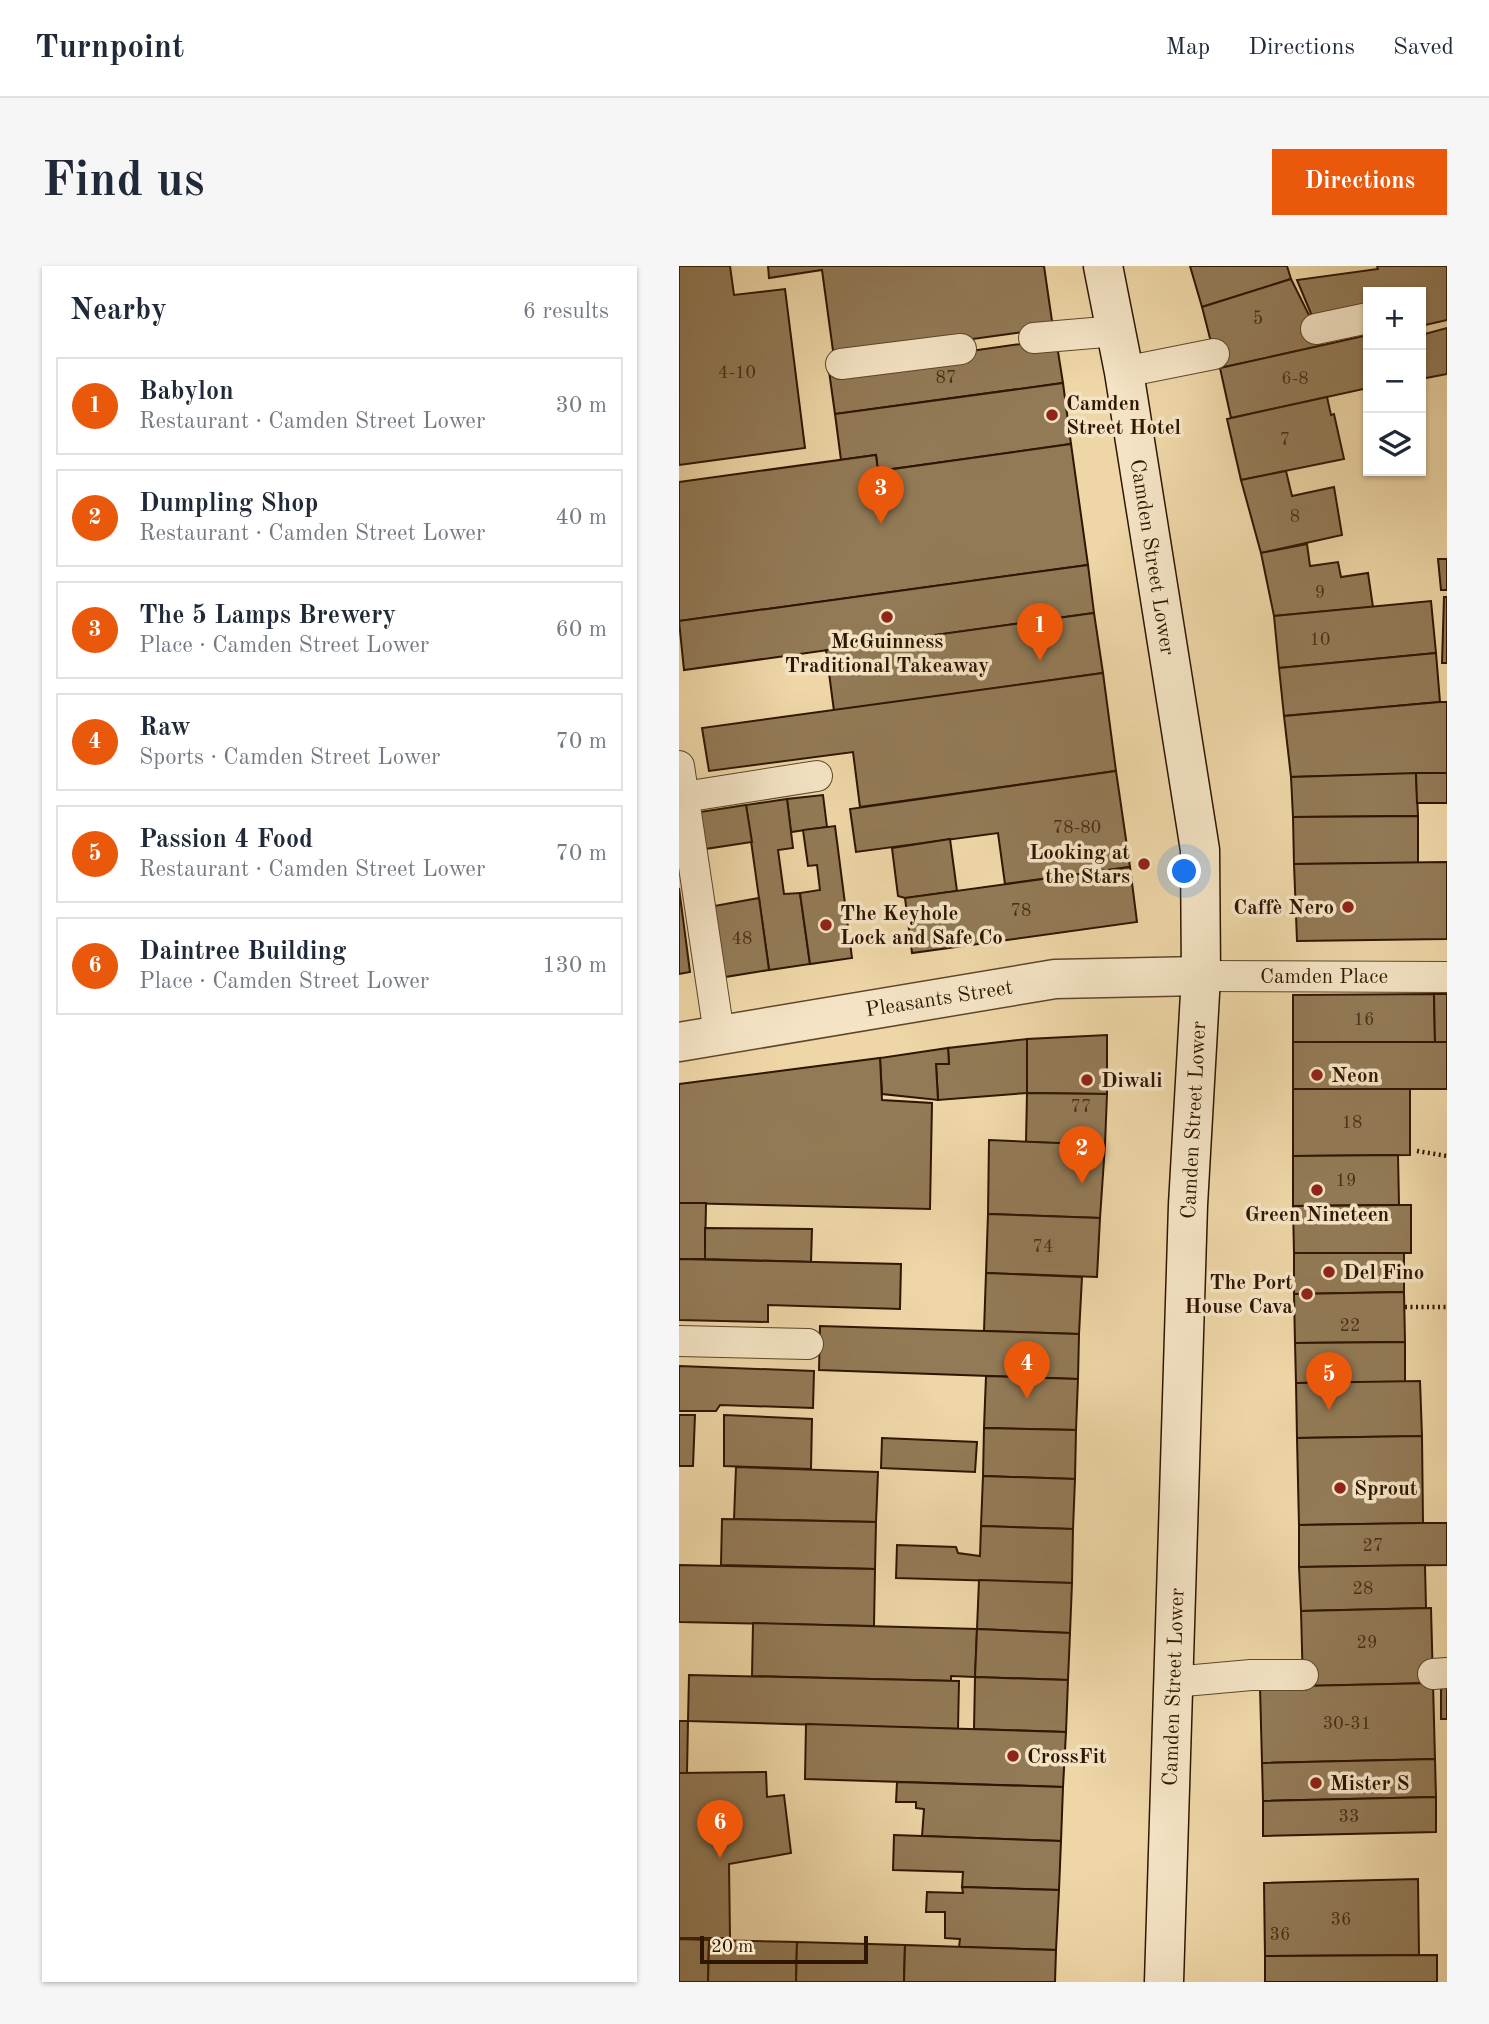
<!DOCTYPE html>
<meta charset="utf-8">
<style>
body{margin:0;font-family:"Old Standard TT",serif;background:#f6f6f7;color:#1f2937}
.controls{position:absolute;right:21px;top:21px;display:grid;overflow:hidden;border-radius:0px;box-shadow:0 2px 5px #0004}
.controls button{width:63px;height:63px;display:grid;place-items:center;padding:0;border:0;border-bottom:2px solid #e0e1e3;background:#fff;color:#1f2937;font:35px sans-serif}
.scale{position:absolute;left:21px;bottom:18px;width:168px;box-sizing:border-box;padding-left:7px;border:4px solid #2f1600;border-top:0;font-size:19px;line-height:24px;white-space:nowrap;color:#2f1600;-webkit-text-stroke:5px #f4e4c5;paint-order:stroke}
.you{position:absolute;left:506px;top:606px;width:24px;height:24px;margin:-18px;border:5px solid #fff;border-radius:50%;background:#1a73e8;box-shadow:0 0 0 10px #1a73e833}
.badge{display:grid;place-items:center;width:46px;height:46px;border-radius:50%;background:#ea580c;color:#fff;font-size:23px;font-weight:700}
.pin{position:absolute;translate:-50% -58px;filter:drop-shadow(0 2px 4px #0008)}
.pin::after{content:'';position:absolute;top:37px;width:24px;height:21px;background:inherit;clip-path:polygon(0 0,100% 0,50% 100%)}
.list{margin:0;padding:0;list-style:none}
h2{display:flex;justify-content:space-between;align-items:center;height:91px;margin:0;padding:0 28px;font-size:30px}
h2 small{font-size:23px;font-weight:400;color:#747a83}
.list li{display:grid;grid-template-columns:46px 1fr auto;gap:21px;align-items:center;box-sizing:border-box;height:98px;margin:0 14px 14px;padding:0 14px;border:2px solid #e0e1e3;border-radius:0px}
.list b{display:block;font-size:26px;white-space:nowrap}
.list p{margin:0;font-size:23px;white-space:nowrap;color:#747a83}
.list em{font-size:23px;font-style:normal;color:#747a83}
.icon{flex:none;width:38px;height:38px;fill:none;stroke:currentColor;stroke-width:2;stroke-linecap:round;stroke-linejoin:round}
.map{position:relative;flex:none;width:768px;height:1716px;overflow:hidden;border-radius:0px}
header{display:flex;align-items:center;gap:42px;box-sizing:border-box;height:98px;padding:0 35px;background:#fff;border-bottom:2px solid #e0e1e3}
header strong{font-size:33px}
nav{display:flex;gap:38px;margin-inline-start:auto;font-size:24px}
.intro{display:flex;align-items:center;justify-content:space-between;box-sizing:border-box;height:168px;padding:0 42px}
h1{margin:0;font-size:49px}
.button{padding:18px 32px;border-radius:0px;background:#ea580c;color:#fff;font-size:24px;font-weight:700}
main{display:flex;gap:42px;padding:0 42px}
aside{flex:1;background:#fff;border-radius:0px;box-shadow:0 2px 5px #0004}
.map>svg:first-child{display:block}
.building{fill:#927a56;stroke:#2f1600;stroke-width:2}
.lines{fill:none;stroke-linecap:round;stroke-linejoin:round}
.service-casing{stroke:#5f462a;stroke-width:32}
.minor-casing{stroke:#5f462a;stroke-width:41}
.secondary-casing{stroke:#2f1600;stroke-width:41}
.path{stroke:#2f1600;stroke-width:4.5;stroke-dasharray:2 3.5;stroke-linecap:butt}
.service{stroke:#f4e4c5;stroke-width:30}
.minor{stroke:#f4e4c5;stroke-width:38}
.secondary{stroke:#f4e4c5;stroke-width:38}
.poi-dot{fill:#8f2418;stroke:#f4e4c5;stroke-width:2.5}
.labels{text-anchor:middle;stroke-width:7;stroke-linejoin:round;paint-order:stroke}
.number-label{font-size:18px;fill:#482f16}
.poi-label{font-size:21px;font-weight:bold;fill:#2f1600;stroke:#f4e4c5;text-anchor:start}
.street-label{font-size:21px;fill:#2f1600;stroke:#f4e4c5}
</style>
<header>
<strong>Turnpoint</strong>
<nav><a>Map</a><a>Directions</a><a>Saved</a></nav>
</header>
<div class="intro"><h1>Find us</h1><a class="button">Directions</a></div>
<main>
<aside>
<h2>Nearby<small>6 results</small></h2>
<ul class="list">
<li><span class="badge">1</span><div><b>Babylon</b><p>Restaurant · Camden Street Lower</p></div><em>30 m</em></li>
<li><span class="badge">2</span><div><b>Dumpling Shop</b><p>Restaurant · Camden Street Lower</p></div><em>40 m</em></li>
<li><span class="badge">3</span><div><b>The 5 Lamps Brewery</b><p>Place · Camden Street Lower</p></div><em>60 m</em></li>
<li><span class="badge">4</span><div><b>Raw</b><p>Sports · Camden Street Lower</p></div><em>70 m</em></li>
<li><span class="badge">5</span><div><b>Passion 4 Food</b><p>Restaurant · Camden Street Lower</p></div><em>70 m</em></li>
<li><span class="badge">6</span><div><b>Daintree Building</b><p>Place · Camden Street Lower</p></div><em>130 m</em></li>
</ul>
</aside>
<div class="map">
<svg width="768" height="1716" viewBox="0 0 768 1716">
<rect width="100%" height="100%" fill="#eed6a6"/>
<filter id="stains"><feTurbulence type="fractalNoise" baseFrequency=".00286" numOctaves="4"/><feColorMatrix values="0 0 0 0 .2 0 0 0 0 .09 0 0 0 0 .02 0 0 0 .5 -.17"/></filter>
<radialGradient id="worn" r=".72"><stop offset=".6" stop-color="#630" stop-opacity="0"/><stop offset="1" stop-color="#630" stop-opacity=".3"/></radialGradient>
<g class="building">
<polygon points="0,0 51,0 55,29 106,23 126,182 0,199"/>
<polygon points="89,0 365,0 374,62 155,92 143,4 90,12"/>
<polygon points="511,0 608,0 612,13 523,41"/>
<polygon points="698,0 768,0 768,54 742,60 742,26 689,26 689,40 633,50 618,14 699,3"/>
<polygon points="612,13 637,63 642,80 541,102 535,88 523,41"/>
<polygon points="768,62 768,108 742,113 742,69"/>
<polygon points="689,69 689,122 552,152 541,102"/>
<polygon points="377,73 384,117 156,148 150,105"/>
<polygon points="384,117 392,178 199,205 197,189 162,194 156,148"/>
<polygon points="648,131 652,149 655,148 665,193 562,214 548,153"/>
<polygon points="392,178 409,299 0,355 0,216 197,189 199,205"/>
<polygon points="607,205 613,230 655,221 663,269 582,287 562,214"/>
<polygon points="628,278 631,300 659,296 662,311 689,307 694,341 595,350 582,287"/>
<polygon points="759,293 768,293 768,324 762,324"/>
<polygon points="409,299 415,347 5,404 0,355"/>
<polygon points="765,331 768,331 768,397 763,397"/>
<polygon points="752,335 757,387 600,402 595,350"/>
<polygon points="415,347 424,407 155,445 147,384"/>
<polygon points="757,387 761,436 605,450 600,402"/>
<polygon points="424,407 437,505 181,541 174,486 30,505 23,462"/>
<polygon points="761,436 768,436 768,507 612,511 605,450"/>
<polygon points="437,505 451,601 326,618 319,567 177,586 171,543"/>
<polygon points="737,507 739,550 614,551 612,511"/>
<polygon points="737,507 768,507 768,537 738,537"/>
<polygon points="144,529 148,561 112,566 108,533"/>
<polygon points="108,533 114,582 99,584 105,628 121,627 131,698 90,704 67,539"/>
<polygon points="67,539 73,576 26,583 21,546"/>
<polygon points="739,550 739,597 615,598 614,551"/>
<polygon points="156,560 173,692 131,698 121,627 141,624 138,599 129,600 124,564"/>
<polygon points="271,573 278,625 226,632 219,630 213,582"/>
<polygon points="768,596 768,673 618,675 615,598"/>
<polygon points="451,601 458,656 233,687 226,632"/>
<polygon points="0,622 11,706 0,708"/>
<polygon points="80,632 90,704 46,711 35,640"/>
<polygon points="755,728 756,776 614,776 614,729"/>
<polygon points="755,728 768,728 768,776 756,776"/>
<polygon points="428,769 428,828 348,827 348,773"/>
<polygon points="348,773 348,827 259,834 257,798 270,798 269,782"/>
<rect x="614" y="776" width="154" height="47"/>
<polygon points="269,782 270,798 257,798 259,834 203,828 201,792"/>
<polygon points="201,792 203,834 253,837 251,943 0,937 0,818"/>
<polygon points="614,823 731,823 731,889 614,890"/>
<polygon points="348,827 428,828 426,879 347,876"/>
<polygon points="310,874 426,879 421,952 309,948"/>
<polygon points="719,889 720,939 614,940 614,890"/>
<polygon points="0,937 27,937 26,993 0,993"/>
<polygon points="720,939 732,939 732,987 615,987 614,940"/>
<polygon points="309,948 421,952 418,1011 307,1007"/>
<polygon points="26,962 133,963 132,996 26,993"/>
<polygon points="615,987 725,987 725,1026 615,1028"/>
<polygon points="0,993 222,998 221,1043 89,1039 89,1056 0,1054"/>
<polygon points="307,1007 403,1011 400,1068 305,1065"/>
<polygon points="725,1026 726,1076 616,1077 615,1028"/>
<polygon points="141,1060 400,1068 399,1113 140,1104"/>
<polygon points="726,1076 726,1116 617,1117 616,1077"/>
<polygon points="0,1100 135,1105 134,1142 41,1139 37,1145 0,1145"/>
<polygon points="307,1110 399,1113 397,1164 305,1162"/>
<polygon points="741,1115 743,1170 618,1172 617,1117"/>
<polygon points="0,1149 16,1149 14,1200 0,1200"/>
<polygon points="45,1149 133,1153 132,1203 45,1200"/>
<polygon points="305,1162 397,1164 396,1213 304,1210"/>
<polygon points="743,1170 744,1257 620,1259 618,1172"/>
<polygon points="203,1172 298,1176 296,1206 202,1202"/>
<polygon points="57,1201 199,1206 197,1256 55,1253"/>
<polygon points="304,1210 396,1213 394,1263 302,1260"/>
<polygon points="43,1253 197,1256 196,1303 42,1299"/>
<polygon points="744,1257 768,1257 768,1299 620,1301 620,1259"/>
<polygon points="302,1260 394,1263 393,1317 217,1312 218,1279 277,1281 279,1287 301,1290"/>
<polygon points="0,1299 196,1303 195,1360 0,1356"/>
<polygon points="746,1299 747,1342 622,1345 620,1301"/>
<polygon points="300,1314 393,1317 391,1367 298,1363"/>
<polygon points="752,1342 754,1417 624,1420 622,1345"/>
<polygon points="74,1357 298,1363 296,1411 272,1410 272,1415 73,1410"/>
<polygon points="298,1363 391,1367 389,1414 296,1411"/>
<polygon points="10,1409 280,1415 279,1463 9,1455"/>
<polygon points="296,1411 389,1414 387,1466 295,1463"/>
<rect x="762" y="1413" width="6" height="40"/>
<polygon points="754,1417 756,1493 583,1497 581,1421"/>
<polygon points="0,1455 9,1455 8,1507 0,1507"/>
<polygon points="127,1458 387,1466 384,1521 126,1513"/>
<polygon points="756,1493 757,1531 584,1535 583,1497"/>
<polygon points="87,1506 88,1531 105,1529 112,1587 50,1598 51,1672 0,1672 0,1507"/>
<polygon points="218,1516 384,1521 382,1575 243,1570 245,1543 237,1542 237,1536 217,1536"/>
<polygon points="757,1531 757,1566 584,1570 584,1535"/>
<polygon points="215,1569 382,1575 380,1624 283,1621 284,1606 214,1604"/>
<polygon points="739,1613 740,1689 586,1690 585,1617"/>
<polygon points="283,1621 380,1624 377,1684 280,1681 281,1673 266,1672 266,1646 247,1646 248,1626 284,1627"/>
<polygon points="0,1673 30,1674 29,1716 0,1716"/>
<polygon points="30,1674 118,1676 117,1716 29,1716"/>
<polygon points="118,1676 226,1679 225,1716 117,1716"/>
<polygon points="226,1679 377,1684 376,1716 225,1716"/>
<polygon points="758,1689 758,1716 586,1716 586,1690"/>
</g>
<g class="lines">
<defs>
<g id="service">
<polyline points="637,63 689,52"/>
<polyline points="355,72 437,65"/>
<polyline points="162,98 282,83"/>
<polyline points="445,106 535,88"/>
<polyline points="0,500 40,768"/>
<polyline points="5,531 138,510"/>
<polyline points="522,710 768,711"/>
<polyline points="0,1075 129,1078"/>
<polyline points="754,1408 768,1407"/>
<polyline points="494,1416 572,1409 624,1409"/>
</g>
<polyline id="minor" points="0,776 376,713 522,710"/>
<polyline id="secondary" points="424,0 445,106 521,584 522,710 509,939 485,1716"/>
</defs>
<use href="#service" class="service-casing"/>
<use href="#minor" class="minor-casing"/>
<use href="#secondary" class="secondary-casing"/>
<g class="path">
<polyline points="738,885 768,890"/>
<polyline points="597,1040 615,1041"/>
<polyline points="726,1041 768,1041"/>
</g>
<use href="#service" class="service"/>
<use href="#minor" class="minor"/>
<use href="#secondary" class="secondary"/>
</g>
<g class="poi-dot">
<circle cx="373" cy="149" r="7"/>
<circle cx="208" cy="351" r="7"/>
<circle cx="465" cy="598" r="7"/>
<circle cx="669" cy="641" r="7"/>
<circle cx="147" cy="659" r="7"/>
<circle cx="638" cy="809" r="7"/>
<circle cx="408" cy="814" r="7"/>
<circle cx="638" cy="924" r="7"/>
<circle cx="650" cy="1006" r="7"/>
<circle cx="628" cy="1028" r="7"/>
<circle cx="661" cy="1222" r="7"/>
<circle cx="334" cy="1490" r="7"/>
<circle cx="637" cy="1517" r="7"/>
</g>
<g class="labels">
<g class="number-label">
<text x="579" y="58">5</text>
<text x="58" y="112">4-10</text>
<text x="267" y="117">87</text>
<text x="616" y="118">6-8</text>
<text x="606" y="179">7</text>
<text x="616" y="256">8</text>
<text x="641" y="332">9</text>
<text x="641" y="379">10</text>
<text x="398" y="567">78-80</text>
<text x="342" y="650">78</text>
<text x="63" y="678">48</text>
<text x="685" y="759">16</text>
<text x="402" y="846">77</text>
<text x="673" y="862">18</text>
<text x="667" y="920">19</text>
<text x="364" y="986">74</text>
<text x="671" y="1065">22</text>
<text x="694" y="1285">27</text>
<text x="684" y="1328">28</text>
<text x="688" y="1382">29</text>
<text x="668" y="1463">30-31</text>
<text x="670" y="1556">33</text>
<text x="662" y="1659">36</text>
<text x="601" y="1674">36</text>
</g>
<g class="poi-label">
<text x="387" y="144">Camden<tspan x="387" dy="24">Street Hotel</tspan></text>
<text x="208" y="382" text-anchor="middle">McGuinness<tspan x="208" dy="24">Traditional Takeaway</tspan></text>
<text x="451" y="593" text-anchor="end">Looking at<tspan x="451" dy="24">the Stars</tspan></text>
<text x="655" y="648" text-anchor="end">Caffè Nero</text>
<text x="161" y="654">The Keyhole<tspan x="161" dy="24">Lock and Safe Co</tspan></text>
<text x="652" y="816">Neon</text>
<text x="422" y="821">Diwali</text>
<text x="638" y="955" text-anchor="middle">Green Nineteen</text>
<text x="664" y="1013">Del Fino</text>
<text x="614" y="1023" text-anchor="end">The Port<tspan x="614" dy="24">House Cava</tspan></text>
<text x="675" y="1229">Sprout</text>
<text x="348" y="1497">CrossFit</text>
<text x="651" y="1524">Mister S</text>
</g>
<g class="street-label">
<text transform="translate(474 291) rotate(81)" y="7">Camden Street Lower</text>
<text x="645" y="717">Camden Place</text>
<text transform="translate(260 732) rotate(-9)" y="7">Pleasants Street</text>
<text transform="translate(514 854) rotate(-87)" y="7">Camden Street Lower</text>
<text transform="translate(494 1421) rotate(-88)" y="7">Camden Street Lower</text>
</g>
</g>
<rect width="100%" height="100%" filter="url(#stains)"/>
<rect width="100%" height="100%" fill="url(#worn)"/>
</svg>
<div class="controls">
<button>+</button>
<button>−</button>
<button><svg class="icon" aria-label="layers" viewBox="0 0 24 24"><path d="M12 4l9 5-9 5-9-5zM3 14l9 5 9-5"/></svg></button>
</div>
<div class="scale">20 m</div>
<div class="you"></div>
<div class="pin badge" style="left:361px;top:395px">1</div>
<div class="pin badge" style="left:403px;top:918px">2</div>
<div class="pin badge" style="left:202px;top:258px">3</div>
<div class="pin badge" style="left:348px;top:1133px">4</div>
<div class="pin badge" style="left:650px;top:1144px">5</div>
<div class="pin badge" style="left:41px;top:1592px">6</div>
</div>
</main>
